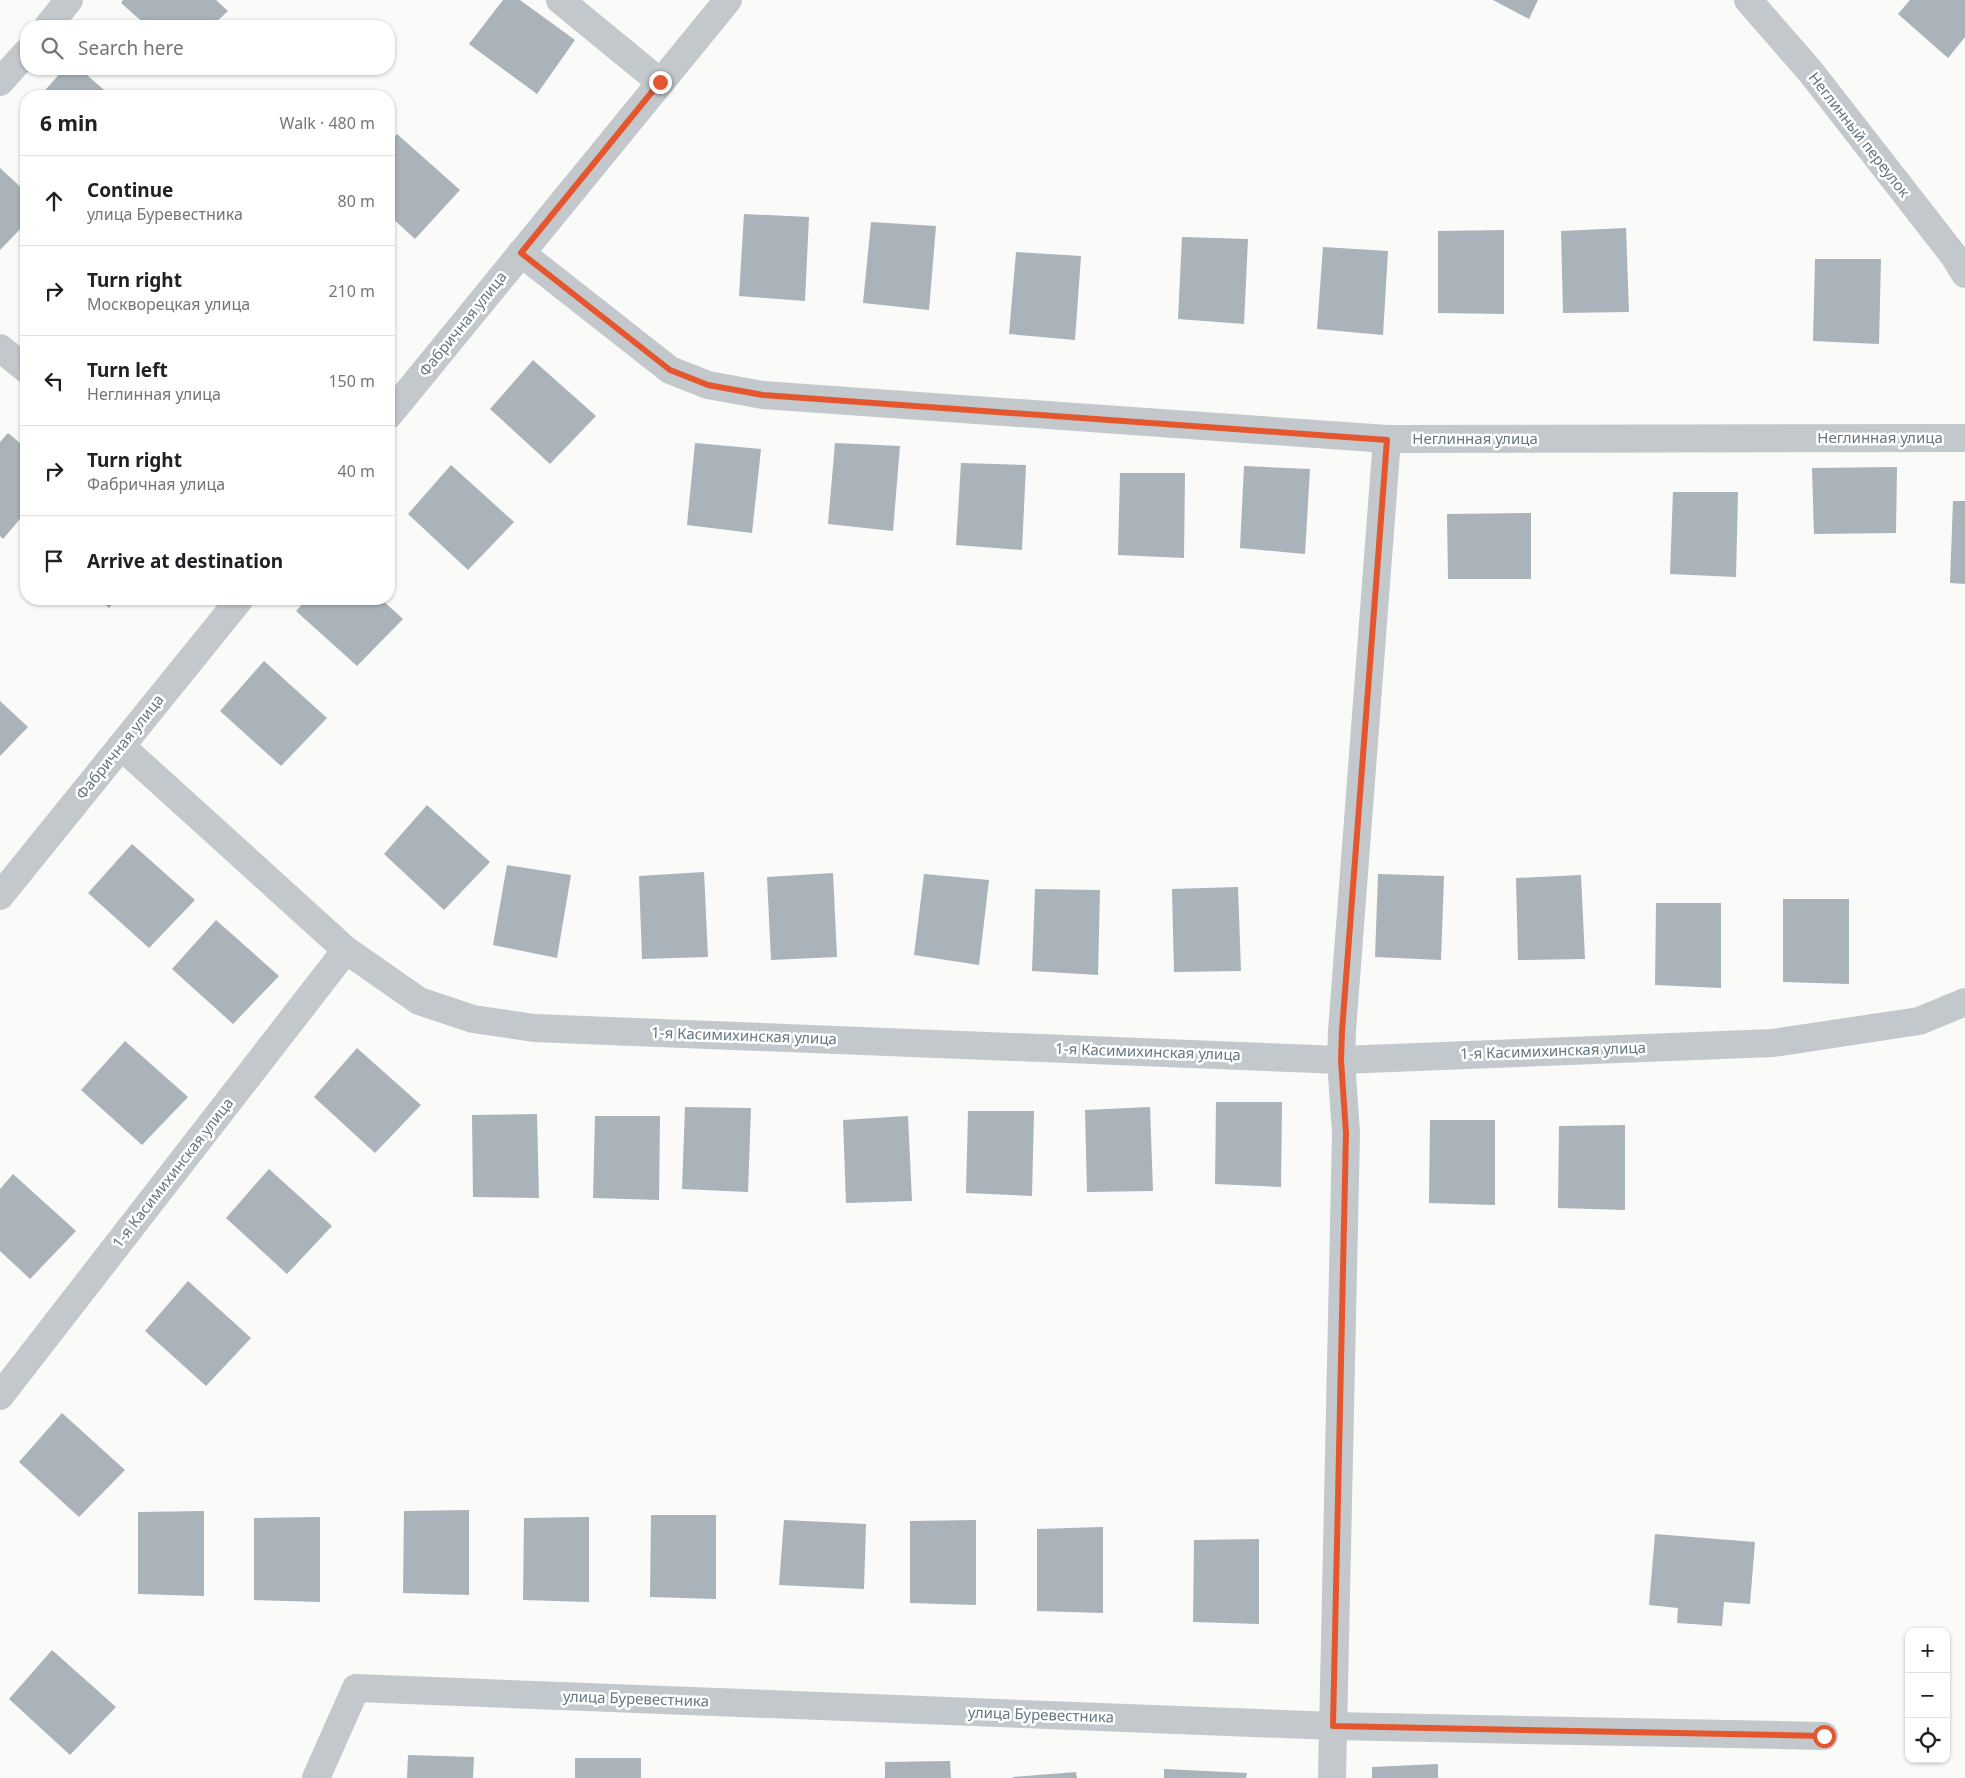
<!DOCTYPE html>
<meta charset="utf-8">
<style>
body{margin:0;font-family:"Noto Sans",sans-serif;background:#f6f6f6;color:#202124}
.controls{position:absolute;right:15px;bottom:15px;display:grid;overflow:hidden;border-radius:10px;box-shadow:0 1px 4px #0004}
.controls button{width:45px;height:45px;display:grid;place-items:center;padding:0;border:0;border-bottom:1px solid #e0e0e0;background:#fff;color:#202124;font:25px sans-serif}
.stop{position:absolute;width:15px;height:15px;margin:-11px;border:4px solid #e4572e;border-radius:50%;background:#fff}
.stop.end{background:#e4572e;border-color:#fff;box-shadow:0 1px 5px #0008}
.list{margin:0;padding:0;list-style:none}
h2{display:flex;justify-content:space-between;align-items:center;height:65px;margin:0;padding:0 20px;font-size:21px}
h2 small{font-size:16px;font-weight:400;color:#757577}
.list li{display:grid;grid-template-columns:32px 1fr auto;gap:15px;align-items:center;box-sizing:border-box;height:90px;padding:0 20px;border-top:1px solid #e0e0e0}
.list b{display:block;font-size:19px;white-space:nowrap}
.list p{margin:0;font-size:16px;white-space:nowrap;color:#757577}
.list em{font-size:16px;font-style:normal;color:#757577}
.icon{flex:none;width:28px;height:28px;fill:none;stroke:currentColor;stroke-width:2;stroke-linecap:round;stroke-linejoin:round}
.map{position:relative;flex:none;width:1965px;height:1778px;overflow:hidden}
.search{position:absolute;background:#fff;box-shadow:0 1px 4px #0004;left:20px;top:20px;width:375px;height:55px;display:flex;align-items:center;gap:12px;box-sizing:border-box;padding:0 18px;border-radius:20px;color:#757577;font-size:19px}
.panel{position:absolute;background:#fff;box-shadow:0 1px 4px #0004;left:20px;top:90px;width:375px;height:515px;border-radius:20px}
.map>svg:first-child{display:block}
.building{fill:#aab3b9}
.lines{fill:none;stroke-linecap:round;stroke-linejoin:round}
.minor{stroke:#c3c8cc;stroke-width:28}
.route{stroke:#e4572e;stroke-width:6}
.labels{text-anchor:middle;stroke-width:5;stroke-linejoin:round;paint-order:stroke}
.street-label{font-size:15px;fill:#657683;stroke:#fff}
</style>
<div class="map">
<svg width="1965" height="1778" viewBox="0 0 1965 1778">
<rect width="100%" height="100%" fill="#fafaf8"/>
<g class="building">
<polygon points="123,0 216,0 228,11 212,26 147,26 121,3"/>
<polygon points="503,0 520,0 575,40 537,94 469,44"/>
<polygon points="1493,0 1538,0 1529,19"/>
<polygon points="1910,0 1965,0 1965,37 1948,58 1898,14"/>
<polygon points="64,69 80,69 111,96 40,96"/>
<polygon points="397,134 460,190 415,239 389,215 389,144"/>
<polygon points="0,168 26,192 26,223 0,250"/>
<polygon points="744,214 809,217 805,301 739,296"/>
<polygon points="871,222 936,226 929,310 863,303"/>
<polygon points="1626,228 1629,312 1563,313 1561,231"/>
<polygon points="1504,230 1504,314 1438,313 1438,231"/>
<polygon points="1182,237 1248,239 1244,324 1178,319"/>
<polygon points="1323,247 1388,251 1383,335 1317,329"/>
<polygon points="1016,252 1081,256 1075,340 1009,334"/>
<polygon points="1815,259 1881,259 1879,344 1813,341"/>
<polygon points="533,360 596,416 550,464 490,409"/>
<polygon points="8,433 26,448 26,512 3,539 0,536 0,442"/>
<polygon points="695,443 761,449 752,533 687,525"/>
<polygon points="835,443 900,446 893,531 828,524"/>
<polygon points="961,463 1026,465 1022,550 956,545"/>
<polygon points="451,465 514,522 468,570 408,514"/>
<polygon points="1244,466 1310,469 1305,554 1240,548"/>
<polygon points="1897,467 1896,533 1814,534 1812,468"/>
<polygon points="1120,473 1185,473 1184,558 1118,555"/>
<polygon points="1673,492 1738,492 1736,577 1670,574"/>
<polygon points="1953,501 1965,501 1965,584 1950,583"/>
<polygon points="1531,513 1531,579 1448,579 1447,514"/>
<polygon points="99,599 117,599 109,608"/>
<polygon points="307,599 381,599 403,619 357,666 296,611"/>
<polygon points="264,661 327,718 281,766 220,711"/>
<polygon points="0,701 28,727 0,756"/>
<polygon points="427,805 490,862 444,910 384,854"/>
<polygon points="132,844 195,900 149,948 88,893"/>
<polygon points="507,865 571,875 557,958 493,945"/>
<polygon points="704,872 708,957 642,959 639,876"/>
<polygon points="833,873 837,957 771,960 767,877"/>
<polygon points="924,874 989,880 979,965 914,955"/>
<polygon points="1378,874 1444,876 1441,960 1375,957"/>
<polygon points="1581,875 1585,959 1518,960 1516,878"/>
<polygon points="1238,887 1241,971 1174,972 1172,889"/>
<polygon points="1035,889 1100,890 1098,975 1032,971"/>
<polygon points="1783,899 1849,899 1849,984 1783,982"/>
<polygon points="1656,903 1721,903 1721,988 1655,985"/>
<polygon points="216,920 279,976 233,1024 172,969"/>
<polygon points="125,1041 188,1097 142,1145 81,1090"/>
<polygon points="357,1048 421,1105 375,1153 314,1097"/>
<polygon points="1216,1102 1282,1102 1281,1187 1215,1184"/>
<polygon points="685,1107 751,1108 748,1192 682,1189"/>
<polygon points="1150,1107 1153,1191 1087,1192 1085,1110"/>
<polygon points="968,1111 1034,1111 1032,1196 966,1193"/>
<polygon points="537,1114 539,1198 473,1197 472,1115"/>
<polygon points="595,1116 660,1116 659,1200 593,1198"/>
<polygon points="908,1116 912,1201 846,1203 843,1120"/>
<polygon points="1430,1120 1495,1120 1495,1205 1429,1203"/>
<polygon points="1625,1125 1625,1210 1558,1208 1559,1126"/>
<polygon points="269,1169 332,1226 287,1274 226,1218"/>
<polygon points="13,1174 76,1231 30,1279 0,1251 0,1189"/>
<polygon points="188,1281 251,1338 206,1386 145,1331"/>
<polygon points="62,1413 125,1470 79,1517 19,1462"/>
<polygon points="469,1510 469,1595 403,1593 404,1511"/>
<polygon points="204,1511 204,1596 138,1594 138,1512"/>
<polygon points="651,1515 716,1515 716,1599 650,1597"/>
<polygon points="320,1517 320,1602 254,1600 254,1518"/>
<polygon points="589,1517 589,1602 523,1600 524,1518"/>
<polygon points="784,1520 866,1524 864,1589 779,1585"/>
<polygon points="976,1520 976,1605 910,1603 910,1521"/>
<polygon points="1103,1527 1103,1613 1037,1611 1037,1529"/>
<polygon points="1655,1534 1755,1542 1750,1604 1724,1602 1722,1626 1677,1623 1678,1608 1649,1605"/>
<polygon points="1259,1539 1259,1624 1193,1622 1194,1540"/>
<polygon points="52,1650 116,1707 70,1755 9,1699"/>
<polygon points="408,1755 474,1757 473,1778 407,1778"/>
<rect x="575" y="1758" width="66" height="20"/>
<polygon points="950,1761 951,1778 885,1778 885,1762"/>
<polygon points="1438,1764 1438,1778 1372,1778 1372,1767"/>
<polygon points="1164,1769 1247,1773 1246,1778 1164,1778"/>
<polygon points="1076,1772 1077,1778 1013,1778 1013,1777"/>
</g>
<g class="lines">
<g class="minor">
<polyline points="560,0 660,82"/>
<polyline points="1748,0 1810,71 1954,256 1965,274"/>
<polyline points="48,26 69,0"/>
<polyline points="0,82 26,53"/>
<polyline points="521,253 670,370 708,385 763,395 1387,439 1965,438"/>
<polyline points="0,348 26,369"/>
<polyline points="389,415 728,0"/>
<polyline points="121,746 346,950 419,1001 473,1019 534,1028 1341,1060 1773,1043 1919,1021 1965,1002"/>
<polyline points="0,896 240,599"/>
<polyline points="0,1396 346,950"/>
<polyline points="316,1778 356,1688 1333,1726 1824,1736"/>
<polyline points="1332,1778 1346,1133 1341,1060 1342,1031 1387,439"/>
</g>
</g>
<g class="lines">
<polyline class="route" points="660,82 521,253 670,370 708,385 763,395 1387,440 1342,1031 1341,1060 1346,1133 1333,1726 1824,1736"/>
</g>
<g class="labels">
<g class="street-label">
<text transform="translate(1859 135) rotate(52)" y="5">Неглинный переулок</text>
<text transform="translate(463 324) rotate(-51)" y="5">Фабричная улица</text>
<text x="1880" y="443">Неглинная улица</text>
<text x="1475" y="444">Неглинная улица</text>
<text transform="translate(120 747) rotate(-51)" y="5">Фабричная улица</text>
<text transform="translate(744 1036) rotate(2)" y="5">1-я Касимихинская улица</text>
<text transform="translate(1553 1051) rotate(-2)" y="5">1-я Касимихинская улица</text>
<text transform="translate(1148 1052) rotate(2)" y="5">1-я Касимихинская улица</text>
<text transform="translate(173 1173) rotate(-52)" y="5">1-я Касимихинская улица</text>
<text transform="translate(636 1699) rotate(2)" y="5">улица Буревестника</text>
<text transform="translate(1041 1715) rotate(2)" y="5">улица Буревестника</text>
</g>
</g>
</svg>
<div class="controls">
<button>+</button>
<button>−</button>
<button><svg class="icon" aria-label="locate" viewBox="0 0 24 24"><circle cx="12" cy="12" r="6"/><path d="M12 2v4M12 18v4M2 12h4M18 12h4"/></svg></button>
</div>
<div class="stop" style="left:1824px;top:1736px"></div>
<div class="stop end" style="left:660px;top:82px"></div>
<div class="search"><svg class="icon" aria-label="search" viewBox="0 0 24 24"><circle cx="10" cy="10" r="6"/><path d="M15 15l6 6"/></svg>Search here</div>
<section class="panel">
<h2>6 min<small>Walk · 480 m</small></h2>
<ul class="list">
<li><svg class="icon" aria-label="ahead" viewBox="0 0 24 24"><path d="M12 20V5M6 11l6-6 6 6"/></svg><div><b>Continue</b><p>улица Буревестника</p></div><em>80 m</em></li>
<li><svg class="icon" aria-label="right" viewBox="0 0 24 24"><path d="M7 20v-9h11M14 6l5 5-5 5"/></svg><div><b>Turn right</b><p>Москворецкая улица</p></div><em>210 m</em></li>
<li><svg class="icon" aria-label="left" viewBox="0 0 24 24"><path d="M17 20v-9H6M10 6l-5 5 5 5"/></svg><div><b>Turn left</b><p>Неглинная улица</p></div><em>150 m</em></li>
<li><svg class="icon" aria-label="right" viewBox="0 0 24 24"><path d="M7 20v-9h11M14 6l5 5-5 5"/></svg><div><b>Turn right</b><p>Фабричная улица</p></div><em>40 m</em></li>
<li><svg class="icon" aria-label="arrive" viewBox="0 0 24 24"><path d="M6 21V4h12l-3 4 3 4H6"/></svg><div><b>Arrive at destination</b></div></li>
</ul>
</section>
</div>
